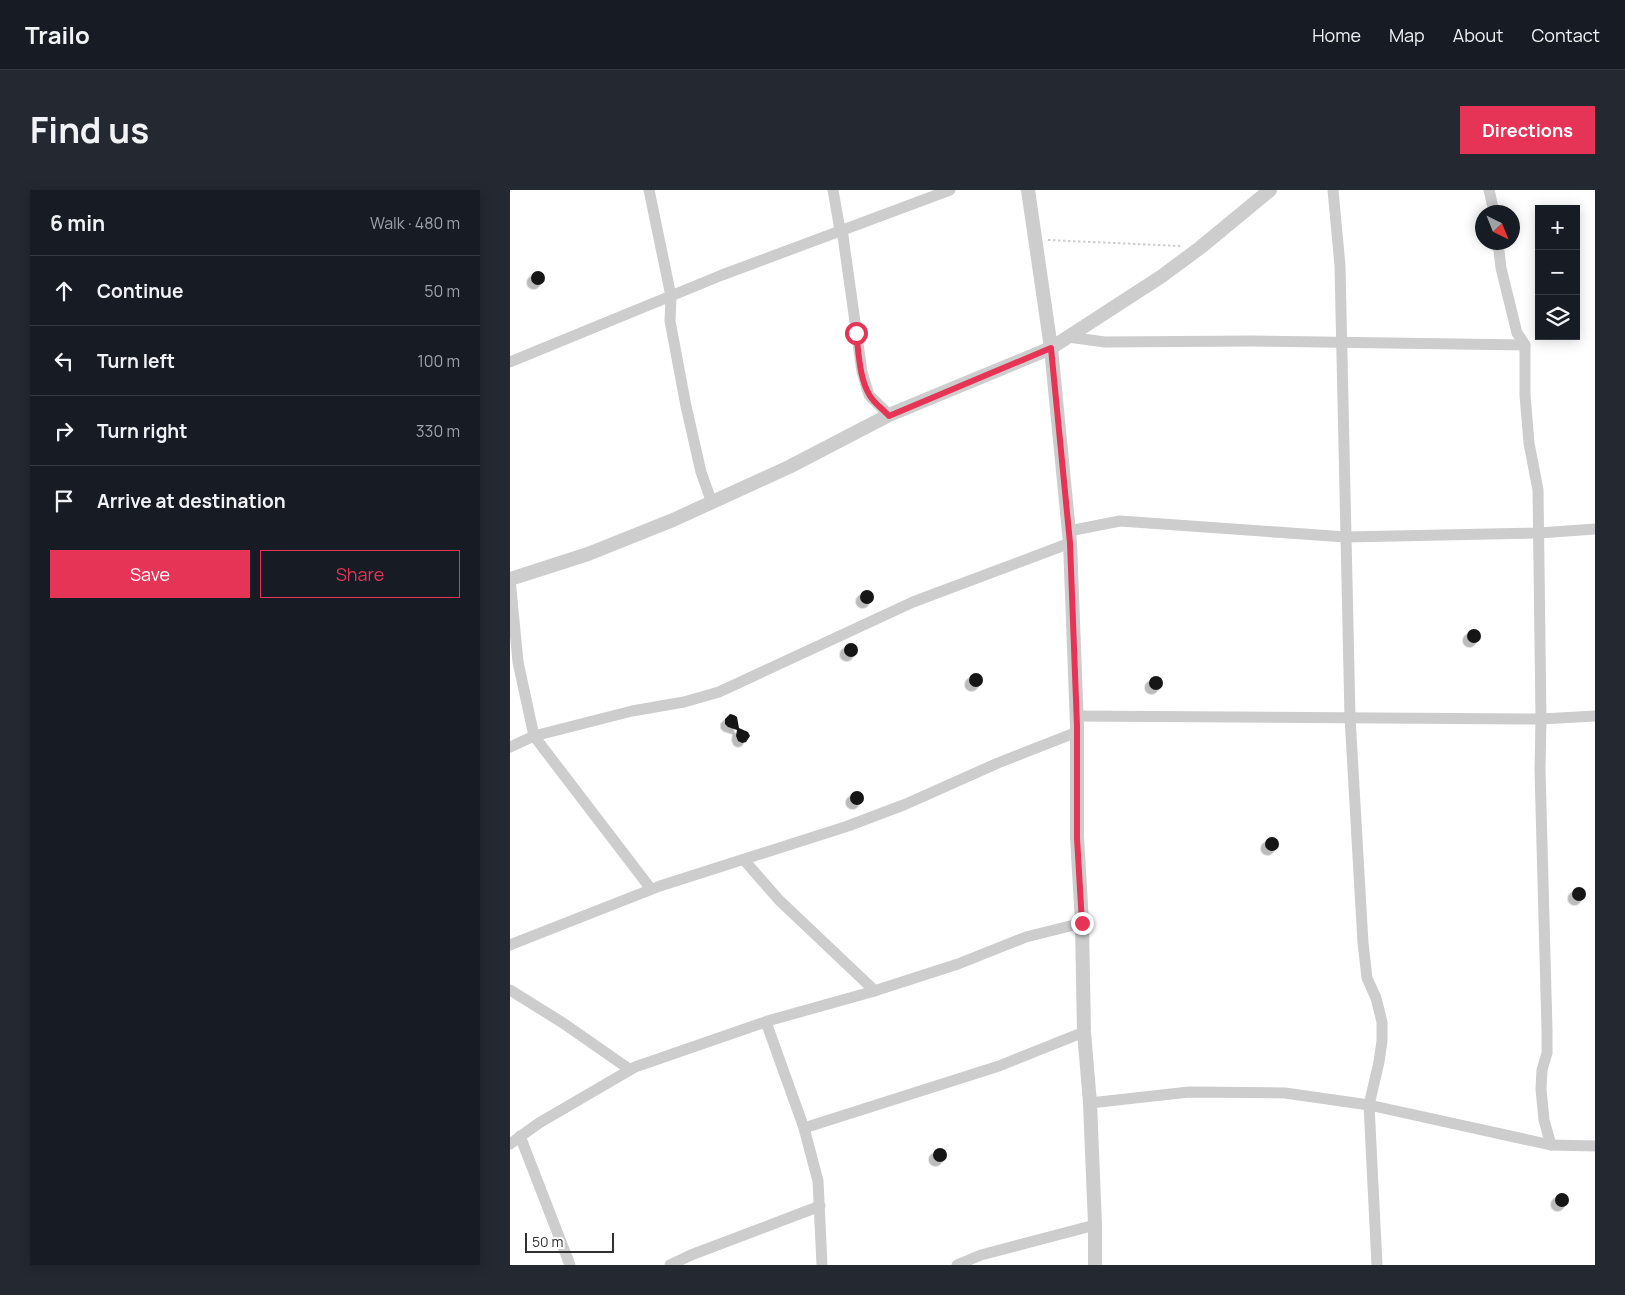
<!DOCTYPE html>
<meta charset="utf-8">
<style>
body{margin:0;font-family:Manrope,sans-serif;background:#242831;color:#f1f3f6}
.controls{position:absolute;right:15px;top:15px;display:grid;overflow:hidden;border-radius:0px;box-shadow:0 2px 12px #0003}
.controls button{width:45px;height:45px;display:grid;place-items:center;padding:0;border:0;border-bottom:1px solid #363941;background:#171b24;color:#f1f3f6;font:25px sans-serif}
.compass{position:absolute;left:965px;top:15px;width:45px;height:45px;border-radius:50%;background:#171b24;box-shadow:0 2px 12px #0003;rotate:137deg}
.scale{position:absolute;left:15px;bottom:12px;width:89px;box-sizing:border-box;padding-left:5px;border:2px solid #303030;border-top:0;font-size:14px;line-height:18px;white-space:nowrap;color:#303030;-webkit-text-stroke:4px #fff;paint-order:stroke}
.stop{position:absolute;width:15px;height:15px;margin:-11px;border:4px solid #e53456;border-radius:50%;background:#fff}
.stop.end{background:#e53456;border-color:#fff;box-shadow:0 1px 5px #0008}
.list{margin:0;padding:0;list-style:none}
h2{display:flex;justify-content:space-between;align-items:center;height:65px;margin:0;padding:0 20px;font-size:21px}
h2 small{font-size:16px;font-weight:400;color:#9ea1a6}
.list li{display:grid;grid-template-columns:32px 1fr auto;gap:15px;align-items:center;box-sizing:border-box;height:70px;padding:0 20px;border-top:1px solid #363941}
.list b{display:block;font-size:19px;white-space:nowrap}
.list em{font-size:16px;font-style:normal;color:#9ea1a6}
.actions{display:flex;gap:10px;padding:15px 20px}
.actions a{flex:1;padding:11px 0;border:1px solid #e53456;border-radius:0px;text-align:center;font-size:18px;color:#e53456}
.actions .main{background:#e53456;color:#fff}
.icon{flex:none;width:28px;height:28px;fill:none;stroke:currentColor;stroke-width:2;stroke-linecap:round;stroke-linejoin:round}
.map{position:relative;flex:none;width:1085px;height:1075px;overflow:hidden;border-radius:0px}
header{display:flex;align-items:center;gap:30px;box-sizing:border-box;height:70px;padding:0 25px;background:#171b24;border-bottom:1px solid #363941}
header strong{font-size:24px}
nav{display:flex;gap:28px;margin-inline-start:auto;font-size:18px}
.intro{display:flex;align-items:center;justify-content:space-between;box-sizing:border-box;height:120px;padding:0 30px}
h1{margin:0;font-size:35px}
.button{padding:12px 22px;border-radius:0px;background:#e53456;color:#fff;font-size:18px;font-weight:700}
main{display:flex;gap:30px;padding:0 30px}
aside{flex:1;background:#171b24;border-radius:0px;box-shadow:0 2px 12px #0003}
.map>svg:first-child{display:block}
.building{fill:#171717;filter:url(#shadow)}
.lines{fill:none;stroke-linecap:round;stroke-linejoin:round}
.path{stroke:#cdcdcd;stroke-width:2;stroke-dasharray:2.5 2.5;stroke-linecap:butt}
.minor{stroke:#cdcdcd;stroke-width:11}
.tertiary{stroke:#cdcdcd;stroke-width:14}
.route{stroke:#e53456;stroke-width:6}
</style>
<header>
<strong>Trailo</strong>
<nav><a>Home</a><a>Map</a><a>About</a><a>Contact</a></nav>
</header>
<div class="intro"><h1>Find us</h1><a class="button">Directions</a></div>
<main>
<aside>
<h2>6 min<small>Walk · 480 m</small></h2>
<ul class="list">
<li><svg class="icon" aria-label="ahead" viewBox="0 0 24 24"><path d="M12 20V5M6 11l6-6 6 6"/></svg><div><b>Continue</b></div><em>50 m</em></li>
<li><svg class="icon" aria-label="left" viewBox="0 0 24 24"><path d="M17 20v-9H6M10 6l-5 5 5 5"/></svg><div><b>Turn left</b></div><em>100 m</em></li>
<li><svg class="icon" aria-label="right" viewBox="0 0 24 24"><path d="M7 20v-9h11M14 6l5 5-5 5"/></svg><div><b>Turn right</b></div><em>330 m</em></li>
<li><svg class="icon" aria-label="arrive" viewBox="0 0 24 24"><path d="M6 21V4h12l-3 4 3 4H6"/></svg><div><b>Arrive at destination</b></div></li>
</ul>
<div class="actions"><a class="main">Save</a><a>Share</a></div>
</aside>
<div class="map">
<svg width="1085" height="1075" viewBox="0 0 1085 1075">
<defs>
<filter id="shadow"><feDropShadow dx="-4.5" dy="4.5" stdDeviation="0" flood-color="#0004"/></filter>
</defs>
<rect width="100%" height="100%" fill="#fff"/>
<g class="building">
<circle cx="28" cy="88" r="7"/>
<circle cx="357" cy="407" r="7"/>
<circle cx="964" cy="446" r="7"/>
<circle cx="341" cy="460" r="7"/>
<circle cx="466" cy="490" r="7"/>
<circle cx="646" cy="493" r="7"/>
<polygon points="220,524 224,525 227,527 229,538 238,542 240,546 236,552 232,553 228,551 226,546 227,540 218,537 215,534 215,529"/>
<circle cx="347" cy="608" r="7"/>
<circle cx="762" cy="654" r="7"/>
<circle cx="1069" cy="704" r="7"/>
<circle cx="430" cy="965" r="7"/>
<circle cx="1052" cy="1010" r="7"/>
</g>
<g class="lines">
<polyline class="path" points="538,50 671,56"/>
<g class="minor">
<polyline points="139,0 161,106 160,131 176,216 191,282 202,313"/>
<polyline points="323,0 330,40"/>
<polyline points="823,0 830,76 840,527 853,753 857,788 866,808 872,832 872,851 869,872 859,915 867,1075"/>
<polyline points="979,0 984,22"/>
<polyline points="332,39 352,182 359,205 379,225"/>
<polyline points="988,52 991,78 1007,143 1015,155 1015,205 1019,253 1028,300 1031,529 1030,580 1037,840 1037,863 1032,880 1031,899 1034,930 1041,955"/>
<polyline points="558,147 595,152 740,151 1015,155"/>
<polyline points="0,172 212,85 440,0"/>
<polyline points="559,341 610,331 836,347 1029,343 1085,339"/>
<polyline points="0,389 8,472 24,546 141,699"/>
<polyline points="566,526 1031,529 1085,526"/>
<polyline points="0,557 24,546 122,521 174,512 209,502 403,412 560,353"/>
<polyline points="234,670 269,710 365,801"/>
<polyline points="0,755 150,696 338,636 396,614 488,573 567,542"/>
<polyline points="0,800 53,833 119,879"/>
<polyline points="256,832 294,938 308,991 312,1075"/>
<polyline points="580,913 679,902 775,903 859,915 1041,955 1085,956"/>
<polyline points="294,938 489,876 574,842"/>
<polyline points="10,946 60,1075"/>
<polyline points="0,954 29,933 125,877 261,830 361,802 448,774 516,747 572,733"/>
<polyline points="160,1075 181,1065 310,1016"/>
<polyline points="447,1075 471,1065 585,1035"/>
</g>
<g class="tertiary">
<polyline points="518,0 541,158 560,353 567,536 567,647 572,733 574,842 580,913 585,1035 585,1075"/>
<polyline points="0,389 78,364 163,330 279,277 379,225 541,158 652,86 691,57 760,0"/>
</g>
</g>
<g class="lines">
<path class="route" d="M346 143C349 163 349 188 360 206 365 214 373 219 379 226L541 158 560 353 567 536V648L572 733"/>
</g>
</svg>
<div class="controls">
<button>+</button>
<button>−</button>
<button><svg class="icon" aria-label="layers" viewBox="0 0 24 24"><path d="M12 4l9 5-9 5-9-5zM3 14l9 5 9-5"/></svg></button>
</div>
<svg class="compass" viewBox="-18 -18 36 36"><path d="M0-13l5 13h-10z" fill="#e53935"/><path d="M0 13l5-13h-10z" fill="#9ea1a6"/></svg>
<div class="scale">50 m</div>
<div class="stop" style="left:346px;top:143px"></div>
<div class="stop end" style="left:572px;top:733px"></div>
</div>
</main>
